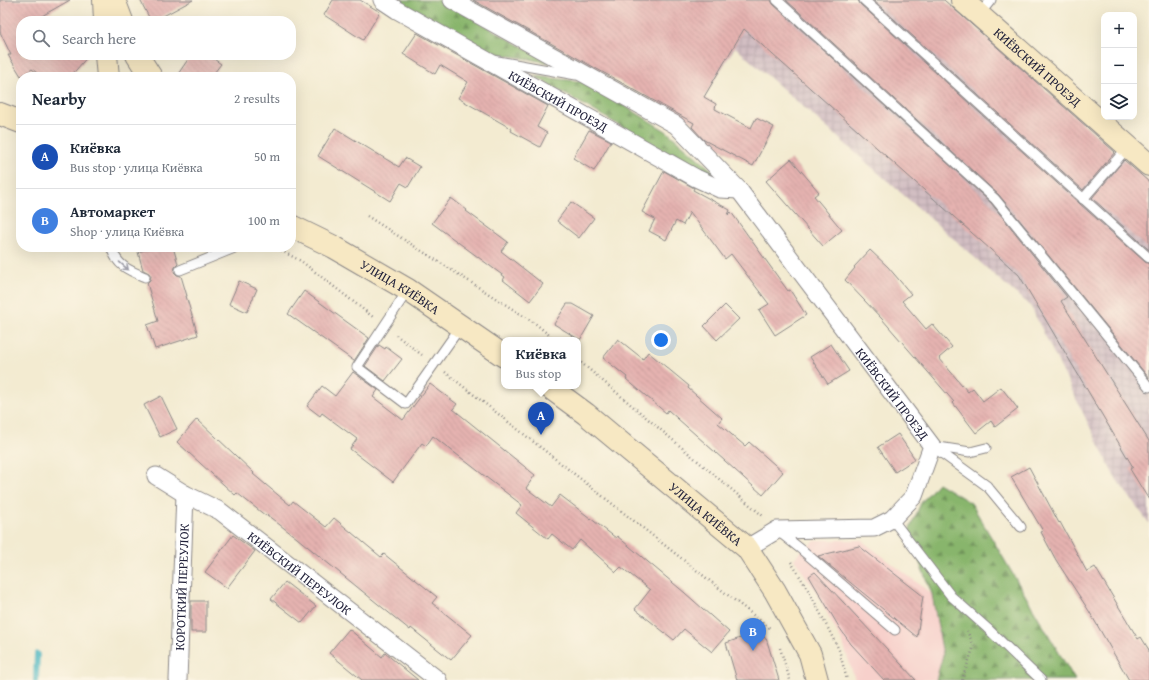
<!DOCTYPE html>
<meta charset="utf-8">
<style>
body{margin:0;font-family:"Gentium Book Plus",serif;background:#f2f2f3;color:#1f2937}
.controls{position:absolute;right:12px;top:12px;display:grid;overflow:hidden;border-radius:8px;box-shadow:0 4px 16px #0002}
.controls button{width:36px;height:36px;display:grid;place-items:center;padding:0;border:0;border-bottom:1px solid #e0e1e3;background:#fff;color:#1f2937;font:20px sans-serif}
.you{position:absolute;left:661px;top:340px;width:14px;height:14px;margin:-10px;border:3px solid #fff;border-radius:50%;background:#1a73e8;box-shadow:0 0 0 6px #1a73e833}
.badge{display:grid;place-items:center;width:26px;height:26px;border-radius:50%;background:#c8321e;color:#fff;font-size:13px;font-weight:700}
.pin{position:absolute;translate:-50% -33px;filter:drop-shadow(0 1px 2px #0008)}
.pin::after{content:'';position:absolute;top:21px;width:14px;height:12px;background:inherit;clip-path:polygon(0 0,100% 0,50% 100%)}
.popup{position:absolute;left:501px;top:337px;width:80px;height:52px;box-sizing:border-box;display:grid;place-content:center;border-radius:8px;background:#fff;filter:drop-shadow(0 1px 3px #0005);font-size:13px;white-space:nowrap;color:#747a83}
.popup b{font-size:15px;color:#1f2937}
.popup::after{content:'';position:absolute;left:50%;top:100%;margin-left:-8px;border:8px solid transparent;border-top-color:#fff}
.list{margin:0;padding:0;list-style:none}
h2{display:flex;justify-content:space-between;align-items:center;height:52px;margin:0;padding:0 16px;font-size:17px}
h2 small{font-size:13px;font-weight:400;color:#747a83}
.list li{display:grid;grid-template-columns:26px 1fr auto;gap:12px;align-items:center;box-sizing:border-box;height:64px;padding:0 16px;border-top:1px solid #e0e1e3}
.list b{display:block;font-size:15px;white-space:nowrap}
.list p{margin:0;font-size:13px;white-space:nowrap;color:#747a83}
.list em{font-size:13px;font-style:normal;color:#747a83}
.icon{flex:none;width:22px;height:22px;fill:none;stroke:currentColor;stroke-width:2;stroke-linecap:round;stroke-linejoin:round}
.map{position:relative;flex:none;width:1149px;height:680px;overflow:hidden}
.search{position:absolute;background:#fff;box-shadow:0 4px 16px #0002;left:16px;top:16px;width:280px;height:44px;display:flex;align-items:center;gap:10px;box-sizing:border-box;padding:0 14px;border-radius:16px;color:#747a83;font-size:15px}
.panel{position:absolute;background:#fff;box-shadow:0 4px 16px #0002;left:16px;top:72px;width:280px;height:180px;border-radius:16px}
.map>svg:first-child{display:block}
.built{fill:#f7d0cb}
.industrial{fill:url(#industrial-grid)}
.forest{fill:url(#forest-firs);stroke:#556c54}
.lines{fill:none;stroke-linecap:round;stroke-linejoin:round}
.stream{stroke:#47b5c1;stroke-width:6}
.building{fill:url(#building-back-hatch)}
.lane-casing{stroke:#8a8686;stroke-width:11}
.street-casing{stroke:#8a8686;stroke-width:19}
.secondary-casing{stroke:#8a8686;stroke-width:24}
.path{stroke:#8a8686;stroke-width:2.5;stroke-dasharray:1 3;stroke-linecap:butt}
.lane{stroke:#fff;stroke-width:9}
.street{stroke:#fff;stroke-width:17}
.secondary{stroke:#f7e8c3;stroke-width:22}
.oneway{stroke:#9c9ca7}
.labels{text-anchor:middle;stroke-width:3.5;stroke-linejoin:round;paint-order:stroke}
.street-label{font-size:13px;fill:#22223b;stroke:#fcf5e5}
</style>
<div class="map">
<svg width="1149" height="680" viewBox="0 0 1149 680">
<defs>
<pattern id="industrial-grid" width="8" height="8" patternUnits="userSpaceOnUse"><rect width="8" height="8" fill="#d2bec2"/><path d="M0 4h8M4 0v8" fill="none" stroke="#b4a3a8"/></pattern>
<pattern id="forest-firs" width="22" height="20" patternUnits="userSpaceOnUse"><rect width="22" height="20" fill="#88b56c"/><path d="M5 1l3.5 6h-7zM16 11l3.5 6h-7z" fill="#6f935a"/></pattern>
<pattern id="building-back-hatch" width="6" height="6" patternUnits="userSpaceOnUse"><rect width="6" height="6" fill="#e5b2b0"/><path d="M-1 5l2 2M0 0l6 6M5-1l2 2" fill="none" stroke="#c49998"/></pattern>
</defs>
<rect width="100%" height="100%" fill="#fcf5e5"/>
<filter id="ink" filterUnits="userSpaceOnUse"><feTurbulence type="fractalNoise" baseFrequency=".025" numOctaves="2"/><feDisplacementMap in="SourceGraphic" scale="8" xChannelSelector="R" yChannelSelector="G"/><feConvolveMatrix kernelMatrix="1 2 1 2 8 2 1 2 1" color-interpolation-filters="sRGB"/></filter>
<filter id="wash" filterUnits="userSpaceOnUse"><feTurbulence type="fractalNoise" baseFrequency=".012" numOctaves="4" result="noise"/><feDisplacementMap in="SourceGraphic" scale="16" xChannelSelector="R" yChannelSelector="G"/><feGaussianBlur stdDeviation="0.9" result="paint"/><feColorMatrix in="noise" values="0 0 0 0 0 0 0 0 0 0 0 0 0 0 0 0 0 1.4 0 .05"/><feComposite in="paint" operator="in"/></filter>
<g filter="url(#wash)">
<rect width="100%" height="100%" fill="#f3ebd1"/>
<polygon class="built" points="817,540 861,540 932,594 943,655 936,680 855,680 843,643 815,590 794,559 802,550"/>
<polygon class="industrial" points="473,0 944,0 1149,182 1149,523 1114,476 1031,307 735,47 690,120"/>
<g class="forest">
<polygon points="395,0 440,0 551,63 494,53"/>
<polygon points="534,76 585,82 666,131 721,178 707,176"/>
<polygon points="938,483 971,503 1075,680 936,680 943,655 932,594 908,533 921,503"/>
</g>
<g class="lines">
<polyline class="stream" points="36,680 37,654"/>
</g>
<g id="blocks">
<g class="building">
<polygon points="0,0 70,0 33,21 21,21 21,55 89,55 70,77 42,77 32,69 22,76 21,75 21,76 8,55 11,55 0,32"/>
<polygon points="140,0 193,0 154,21 151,21"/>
<polygon points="333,0 360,0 380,12 363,40 324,15"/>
<polygon points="473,0 771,0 773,4 991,203 1067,297 1061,301 1149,441 1149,500 1130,469 1133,467 1019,275 744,29 704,97 716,104 715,109 751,128 756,118 774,127 753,166 704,140 692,127 694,123"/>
<polygon points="786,0 858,0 860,4 1079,203 1145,262 1149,264 1149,378 999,195"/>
<polygon points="873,0 944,0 1115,152 1083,190"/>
<polygon points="417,33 548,106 537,127 547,133 540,147 511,131 512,129 458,98 468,82 440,65 435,74 403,54"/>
<polygon points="191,55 208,55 221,64 211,77 176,77"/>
<polygon points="335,128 399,167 405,158 420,167 408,187 401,183 390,201 318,156"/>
<polygon points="589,130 611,141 594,171 573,158"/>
<polygon points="791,159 819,192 814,196 842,230 823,246 766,181"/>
<polygon points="1124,160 1149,182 1149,250 1092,198"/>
<polygon points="664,171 694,188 693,190 730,210 728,215 731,212 788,291 790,290 806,315 775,335 759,310 769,304 731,254 725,259 690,212 683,225 676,221 666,240 649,231 655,219 642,212"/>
<polygon points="451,198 467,210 466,211 508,242 501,251 543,284 530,301 503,280 505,277 432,223"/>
<polygon points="571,202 594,218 579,238 557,221"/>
<polygon points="156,247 173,247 178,264 175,267 174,272 177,275 181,276 187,296 186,296 198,335 155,349 147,325 158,321 147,283 150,280 151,276 149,273 143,270 138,252"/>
<polygon points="870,250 888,267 911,294 902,301 926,329 932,324 952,347 939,358 968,392 973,388 983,401 1001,387 1018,409 995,427 991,421 976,433 953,403 954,402 882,319 845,280 855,268 854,267"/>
<polygon points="239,281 257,289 247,312 229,304"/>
<polygon points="304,291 369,338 354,361 288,314"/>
<polygon points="567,304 573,304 594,316 580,340 554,324"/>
<polygon points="725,305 739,319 717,340 704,326"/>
<polygon points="618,339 643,359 648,352 689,386 688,388 722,418 718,423 745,446 749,442 783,472 763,495 668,410 666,413 626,379 627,377 603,358"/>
<polygon points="831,344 849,371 828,384 810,357"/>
<polygon points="379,345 385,349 386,347 402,359 385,381 365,366"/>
<polygon points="353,372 378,390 373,397 403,420 430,384 457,404 453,409 535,475 526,488 551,507 560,495 616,538 617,536 685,593 729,632 712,652 684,629 674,640 635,609 650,590 621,567 616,572 580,540 572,550 552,534 548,539 516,513 522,505 433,436 426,446 422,443 393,482 350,449 357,439 322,413 320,416 307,406 322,386 335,396"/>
<polygon points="161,396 177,429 160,437 144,405"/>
<polygon points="197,419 254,473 253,474 290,505 293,501 326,527 334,518 381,557 384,554 437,597 432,603 472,635 451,660 411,628 410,630 297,538 267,515 266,516 237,493 235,495 177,442"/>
<polygon points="898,434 915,459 895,472 878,447"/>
<polygon points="1029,467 1059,523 1060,522 1087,572 1095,567 1138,639 1141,637 1149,650 1149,680 1129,680 1089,611 1056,560 1041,532 1043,531 1011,477"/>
<polygon points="233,535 255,551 227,588 205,572"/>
<polygon points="859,546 923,596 917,637 818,556"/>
<polygon points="815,572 916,680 884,680 851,644 839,627 809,576"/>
<polygon points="285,582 316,606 302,623 271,599"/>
<rect x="191" y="601" width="15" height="31"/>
<polygon points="349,629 382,657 385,653 418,680 362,680 329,653"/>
<polygon points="755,633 766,638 779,680 737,680 726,643"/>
</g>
</g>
</g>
<g filter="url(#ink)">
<use href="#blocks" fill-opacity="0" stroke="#8a8686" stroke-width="1"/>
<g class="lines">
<defs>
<g id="lane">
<polyline points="777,0 995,199 1149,387"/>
<polyline points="864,0 1149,258"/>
<polyline points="979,15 991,0"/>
<polyline points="498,61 576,75"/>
<polyline points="1083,199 1128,147"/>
<path d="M111 247C117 266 128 270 145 277"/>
<polyline points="180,270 237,247"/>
<polyline points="408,290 357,367 406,404 461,326"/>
<polyline points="986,448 970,452 932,446 987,486 1021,527"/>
<polyline points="892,519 951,596 987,628 1041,680"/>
<polyline points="778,531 802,550 895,630"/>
</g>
<g id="street">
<path id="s1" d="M382 0 397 10 696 178 720 189 739 190"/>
<path id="s2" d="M452 0 676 125 739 190 932 446 914 496 892 519 874 528 777 530 747 548"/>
<path id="s3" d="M156 476 185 494 220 511 438 680"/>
<path id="s4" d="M178 680 185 494"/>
</g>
<g id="secondary">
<polyline points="104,0 105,21"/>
<polyline points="114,0 122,21"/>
<path id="s5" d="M962 0 1149 165"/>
<polyline points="106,55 108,77"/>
<polyline points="137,55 151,77"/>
<polyline points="0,114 21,122"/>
<path id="s6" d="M291 226 334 247 408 290 504 356"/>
<path id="s7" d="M548 386 586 414 747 548 775 591 810 654 817 680"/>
</g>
</defs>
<use href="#lane" class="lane-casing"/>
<use href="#street" class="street-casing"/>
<use href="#secondary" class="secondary-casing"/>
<g class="path">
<polyline points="367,216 536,324 555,340"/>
<polyline points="274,247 301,261 373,317"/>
<polyline points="396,335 422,355"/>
<polyline points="578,360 763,516"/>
<polyline points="445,372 771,629"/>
<polyline points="791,562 810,593 839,650 847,680"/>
<polyline points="780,648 790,680"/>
<polyline points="962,680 974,646 967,631"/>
</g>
<use href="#lane" class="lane"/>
<use href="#street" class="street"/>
<use href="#secondary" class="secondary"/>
</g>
<defs><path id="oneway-shaft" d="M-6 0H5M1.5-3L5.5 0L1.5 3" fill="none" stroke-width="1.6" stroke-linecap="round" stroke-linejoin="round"/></defs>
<use class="oneway" href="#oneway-shaft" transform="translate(124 266) rotate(41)"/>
</g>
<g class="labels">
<g class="street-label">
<text dy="5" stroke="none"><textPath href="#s5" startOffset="101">КИЁВСКИЙ ПРОЕЗД</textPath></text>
<text dy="5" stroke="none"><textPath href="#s1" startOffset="203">КИЁВСКИЙ ПРОЕЗД</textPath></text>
<text dy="5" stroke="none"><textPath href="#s6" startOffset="125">УЛИЦА КИЁВКА</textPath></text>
<text dy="5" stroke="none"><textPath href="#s2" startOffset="602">КИЁВСКИЙ ПРОЕЗД</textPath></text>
<text dy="5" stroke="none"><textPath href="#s7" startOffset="203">УЛИЦА КИЁВКА</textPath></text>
<text dy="5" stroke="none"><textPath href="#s3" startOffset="174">КИЁВСКИЙ ПЕРЕУЛОК</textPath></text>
<text dy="5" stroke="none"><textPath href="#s4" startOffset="93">КОРОТКИЙ ПЕРЕУЛОК</textPath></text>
</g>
</g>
</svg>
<div class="controls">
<button>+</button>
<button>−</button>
<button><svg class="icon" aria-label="layers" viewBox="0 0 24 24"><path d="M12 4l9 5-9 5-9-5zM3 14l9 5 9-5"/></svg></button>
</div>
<div class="you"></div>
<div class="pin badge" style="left:541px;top:435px;background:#1a4fb4">A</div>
<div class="popup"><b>Киёвка</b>Bus stop</div>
<div class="pin badge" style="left:753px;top:651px;background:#3f7fe0">B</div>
<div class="search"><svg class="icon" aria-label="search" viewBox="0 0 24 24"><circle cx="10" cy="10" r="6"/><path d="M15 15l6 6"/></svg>Search here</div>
<section class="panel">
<h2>Nearby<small>2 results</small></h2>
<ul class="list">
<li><span class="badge" style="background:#1a4fb4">A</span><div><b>Киёвка</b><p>Bus stop · улица Киёвка</p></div><em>50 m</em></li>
<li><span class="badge" style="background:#3f7fe0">B</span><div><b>Автомаркет</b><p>Shop · улица Киёвка</p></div><em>100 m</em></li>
</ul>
</section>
</div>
